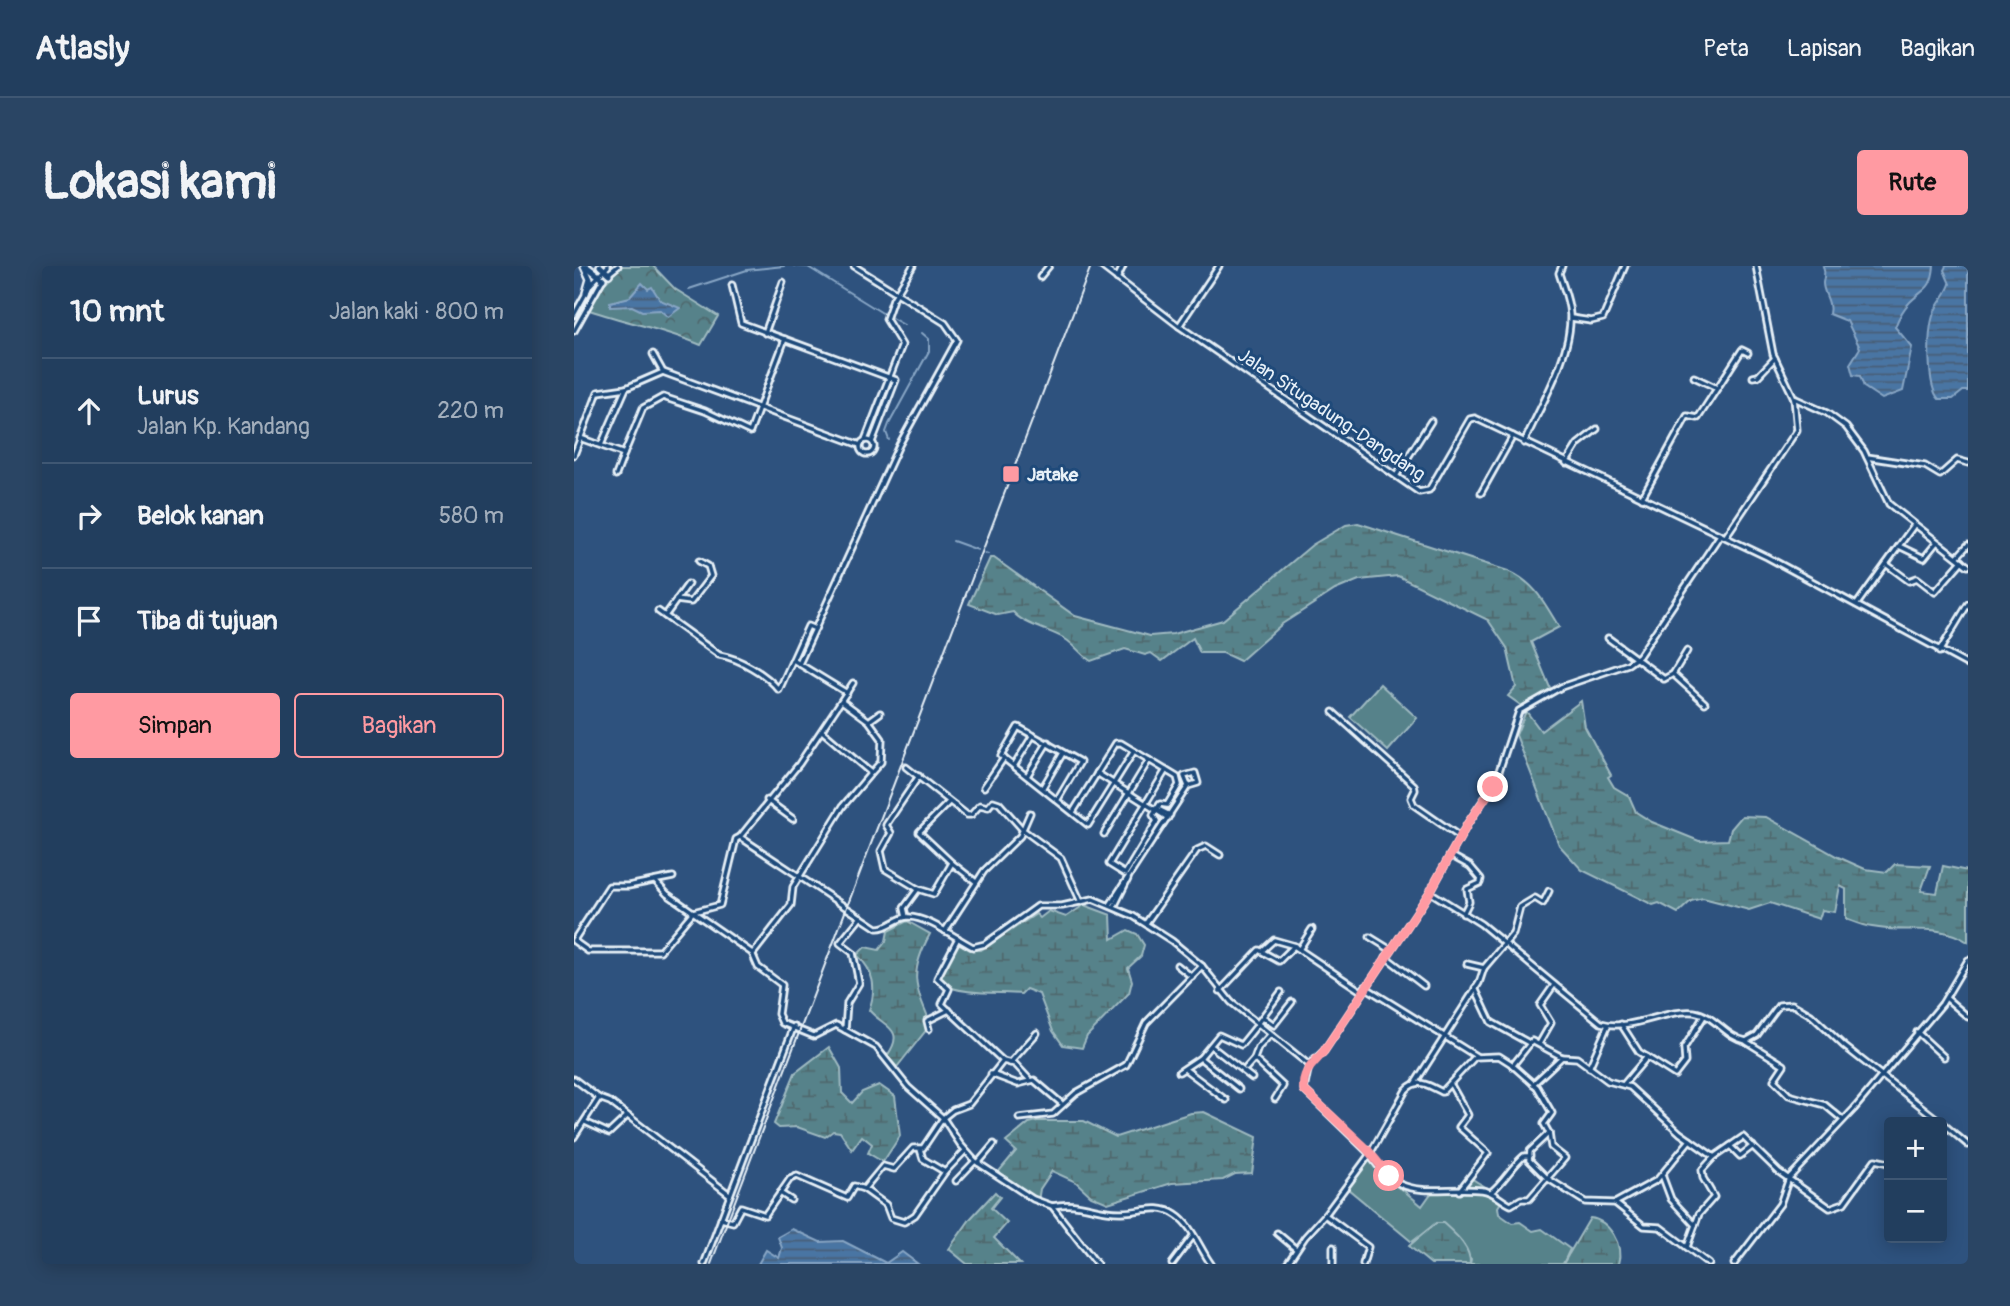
<!DOCTYPE html>
<html lang="id">
<meta charset="utf-8">
<style>
body{margin:0;font-family:Pangolin,sans-serif;background:#2a4564;color:#f1f3f6}
.controls{position:absolute;right:21px;bottom:21px;display:grid;overflow:hidden;border-radius:7px;box-shadow:0 4px 18px #0003}
.controls button{width:63px;height:63px;display:grid;place-items:center;padding:0;border:0;border-bottom:2px solid #3f5773;background:#223e5e;color:#f1f3f6;font:35px sans-serif}
.stop{position:absolute;width:21px;height:21px;margin:-16px;border:5px solid #ff9aa2;border-radius:50%;background:#fff}
.stop.end{background:#ff9aa2;border-color:#fff;box-shadow:0 2px 7px #0008}
.list{margin:0;padding:0;list-style:none}
h2{display:flex;justify-content:space-between;align-items:center;height:91px;margin:0;padding:0 28px;font-size:30px}
h2 small{font-size:23px;font-weight:400;color:#a2aebc}
.list li{display:grid;grid-template-columns:46px 1fr auto;gap:21px;align-items:center;box-sizing:border-box;height:105px;padding:0 28px;border-top:2px solid #3f5773}
.list b{display:block;font-size:26px;white-space:nowrap}
.list p{margin:0;font-size:23px;white-space:nowrap;color:#a2aebc}
.list em{font-size:23px;font-style:normal;color:#a2aebc}
.actions{display:flex;gap:14px;padding:21px 28px}
.actions a{flex:1;padding:16px 0;border:2px solid #ff9aa2;border-radius:7px;text-align:center;font-size:24px;color:#ff9aa2}
.actions .main{background:#ff9aa2;color:#111}
.icon{flex:none;width:38px;height:38px;fill:none;stroke:currentColor;stroke-width:2;stroke-linecap:round;stroke-linejoin:round}
.map{position:relative;flex:none;width:1394px;height:998px;overflow:hidden;border-radius:7px}
header{display:flex;align-items:center;gap:42px;box-sizing:border-box;height:98px;padding:0 35px;background:#223e5e;border-bottom:2px solid #3f5773}
header strong{font-size:33px}
nav{display:flex;gap:38px;margin-inline-start:auto;font-size:24px}
.intro{display:flex;align-items:center;justify-content:space-between;box-sizing:border-box;height:168px;padding:0 42px}
h1{margin:0;font-size:49px}
.button{padding:18px 32px;border-radius:7px;background:#ff9aa2;color:#111;font-size:24px;font-weight:700}
main{display:flex;gap:42px;padding:0 42px}
aside{flex:1;background:#223e5e;border-radius:7px;box-shadow:0 4px 18px #0003}
.map>svg:first-child{display:block}
.green{fill:#56828a;stroke:#9fbac1;stroke-width:2}
.forest{fill:url(#forest-crowns);stroke:#9fbac1;stroke-width:2}
.wetland{fill:url(#wetland-marsh);stroke:#9fbac1;stroke-width:2}
.water{fill:url(#water-rules);stroke:#88a6c5;stroke-width:2}
.lines{fill:none;stroke-linecap:round;stroke-linejoin:round}
.stream{stroke:#88a6c5;stroke-width:2}
.street-casing{stroke:#e8f1f8;stroke-width:9}
.secondary-casing{stroke:#e8f1f8;stroke-width:10}
.street{stroke:#1f4a7a;stroke-width:3.5}
.secondary{stroke:#1f4a7a;stroke-width:5}
.rail{stroke:#e8f1f8;stroke-width:2}
.route{stroke:#ff9aa2;stroke-width:9}
.poi-dot{fill:#ff9aa2;stroke:#1f4a7a;stroke-width:2.5}
.labels{text-anchor:middle;stroke-width:6;stroke-linejoin:round;paint-order:stroke}
.street-label{font-size:19px;fill:#e8f1f8;stroke:#1f4a7a}
.poi-label{font-size:19px;font-weight:bold;fill:#e8f1f8;stroke:#1f4a7a;text-anchor:start}
</style>
<header>
<strong>Atlasly</strong>
<nav><a>Peta</a><a>Lapisan</a><a>Bagikan</a></nav>
</header>
<div class="intro"><h1>Lokasi kami</h1><a class="button">Rute</a></div>
<main>
<aside>
<h2>10 mnt<small>Jalan kaki · 800 m</small></h2>
<ul class="list">
<li><svg class="icon" aria-label="ahead" viewBox="0 0 24 24"><path d="M12 20V5M6 11l6-6 6 6"/></svg><div><b>Lurus</b><p>Jalan Kp. Kandang</p></div><em>220 m</em></li>
<li><svg class="icon" aria-label="right" viewBox="0 0 24 24"><path d="M7 20v-9h11M14 6l5 5-5 5"/></svg><div><b>Belok kanan</b></div><em>580 m</em></li>
<li><svg class="icon" aria-label="arrive" viewBox="0 0 24 24"><path d="M6 21V4h12l-3 4 3 4H6"/></svg><div><b>Tiba di tujuan</b></div></li>
</ul>
<div class="actions"><a class="main">Simpan</a><a>Bagikan</a></div>
</aside>
<div class="map">
<svg width="1394" height="998" viewBox="0 0 1394 998">
<defs>
<pattern id="forest-crowns" width="20" height="18" patternUnits="userSpaceOnUse" patternTransform="scale(1.75)"><rect width="20" height="18" fill="#56828a"/><path d="M2 6a3 3 0 1 1 6 0M12 15a3 3 0 1 1 6 0" fill="none" stroke="#4f686d"/></pattern>
<pattern id="wetland-marsh" width="20" height="14" patternUnits="userSpaceOnUse" patternTransform="scale(1.75)"><rect width="20" height="14" fill="#56828a"/><path d="M1 5h8M5 5V1M11 12h8M15 12V8" fill="none" stroke="#4f686d"/></pattern>
<pattern id="water-rules" width="6" height="5" patternUnits="userSpaceOnUse" patternTransform="scale(1.75)"><rect width="6" height="5" fill="#4874a3"/><path d="M0 2.5h6" fill="none" stroke="#475e76"/></pattern>
</defs>
<rect width="100%" height="100%" fill="#2e527e"/>
<filter id="ink" filterUnits="userSpaceOnUse"><feTurbulence type="fractalNoise" baseFrequency=".0143" numOctaves="2"/><feDisplacementMap in="SourceGraphic" scale="14" xChannelSelector="R" yChannelSelector="G"/><feConvolveMatrix kernelMatrix="1 2 1 2 8 2 1 2 1" color-interpolation-filters="sRGB"/></filter>
<g filter="url(#ink)">
<g class="green">
<polygon points="806,418 843,452 814,485 776,451"/>
<path d="M795 895 848 940 858 926 884 923 896 911C907 920 919 923 929 933L924 941 925 948 938 957 946 956 959 965 968 963 996 983 989 998H896L897 993 862 957 838 976 773 922Z"/>
</g>
<path class="forest" d="M48 0H79L101 23 144 50 127 79C90 63 50 56 12 43L21 27Z"/>
<g class="wetland">
<path d="M784 257 934 305C961 316 971 338 985 361L957 376 977 424 948 440 934 430 942 421 933 382 914 354 824 310 785 314 761 324 708 358 666 395 649 387H626L619 372 588 395 577 387 571 389 551 383 517 395C508 390 501 379 491 373 475 363 451 360 439 346L424 349 395 338 416 292H420L501 350 576 370 599 368 649 354 738 279 772 259Z"/>
<path d="M1007 435 1011 461 1037 509 1034 511 1040 521 1055 530 1062 546 1078 556 1125 575 1154 574 1157 563 1168 550 1192 551 1264 591 1291 603 1313 606 1321 598 1356 600 1347 625 1363 627 1369 600 1394 605V676C1363 656 1332 668 1298 661 1289 660 1280 656 1272 653V623L1266 620 1261 646 1248 644 1245 653 1196 637 1175 644 1129 632 1117 635 1104 647 1085 637 1079 639 1008 604 985 579 942 469 952 445 967 465Z"/>
<path d="M510 639 537 649 538 673 554 664 563 668 570 679 567 690 554 702 558 715 555 727 513 770 508 782 489 779 479 765 465 728 452 723 447 728C422 726 388 729 365 717L364 712 384 677 396 684H407L462 648 466 652 475 645 492 651Z"/>
<path d="M333 655 356 668C335 707 340 718 357 758L323 801 313 790C333 762 309 761 295 744 303 722 300 705 283 689L291 681 305 684 312 675 314 665Z"/>
<polygon points="255,781 267,802 268,827 278,837 288,826 305,819 321,830 326,870 309,896 294,887 298,878 288,870 278,884 266,866 259,865 251,871 223,861 205,862 200,858 221,807"/>
<polygon points="630,846 683,871 678,907 661,908 649,914 598,917 534,937 517,930 502,916 478,905 466,923 464,935 451,930 421,910 442,885 432,876 455,857 463,855 510,855 542,871 617,847"/>
<polygon points="421,926 426,931 417,942 433,957 420,972 446,998 393,998 375,983 397,952"/>
<path d="M1016 952C1035 954 1050 979 1044 998H989Z"/>
<path d="M862 957H869C881 968 897 981 896 998H857L835 980Z"/>
</g>
<g class="water">
<path d="M1249 0H1360C1358 24 1350 22 1336 36 1329 43 1324 53 1321 61L1338 81 1329 125 1308 133 1290 121 1286 110 1279 109 1276 98 1286 82 1273 55 1255 48C1258 35 1249 28 1249 17 1250 9 1252 8 1249 0Z"/>
<path d="M1372 0H1394V125H1389L1379 133H1365C1353 122 1353 65 1360 47 1364 36 1372 30 1376 18L1370 4Z"/>
<polygon points="68,17 74,23 78,21 86,34 106,42 94,51 86,44 68,45 58,40 36,41 36,36 56,31"/>
<polygon points="218,963 246,976 269,975 312,997 328,986 344,998 184,998 192,984 205,992 208,982 204,971"/>
</g>
<g class="lines">
<g class="stream">
<polyline points="220,0 234,1 310,48"/>
<polyline points="115,23 173,4 210,0"/>
<polyline points="316,51 330,59"/>
<polyline points="315,174 312,166 315,158 355,85 355,73 348,67"/>
<polyline points="379,275 404,284"/>
<polyline points="411,287 414,288"/>
</g>
<defs>
<g id="street">
<polyline points="527,0 605,60 845,226 855,224 896,153 901,152 1193,291 1394,399"/>
<polyline points="35,7 44,0"/>
<polyline points="466,11 475,0"/>
<polyline points="543,13 549,0"/>
<polyline points="158,19 167,57 322,114 298,176"/>
<polyline points="0,49 17,18 34,0"/>
<polyline points="997,52 1017,55 1029,52 1051,0"/>
<polyline points="605,60 645,0"/>
<polyline points="0,65 29,13"/>
<polyline points="191,67 209,16"/>
<polyline points="79,88 89,106"/>
<polyline points="1120,111 1143,122"/>
<polyline points="1179,111 1184,110 1201,92"/>
<polyline points="1220,132 1253,147 1272,161 1290,185 1315,238 1394,300"/>
<polyline points="6,172 50,188 42,209"/>
<polyline points="291,174 328,79 312,53 319,33 339,0"/>
<circle cx="293" cy="181" r="7"/>
<path d="M950 177C966 140 998 89 996 49 995 33 989 21 985 7L988 0"/>
<polyline points="27,179 52,122 89,106 286,179"/>
<polyline points="50,188 69,142 89,131 131,145 176,166 211,73"/>
<polyline points="0,189 24,126 52,122"/>
<polyline points="1293,191 1351,200 1366,209 1383,194 1394,197"/>
<polyline points="992,197 1004,178 1023,163"/>
<polyline points="822,210 857,155"/>
<polyline points="907,227 939,170"/>
<polyline points="1068,232 1113,150 1124,152 1168,84 1174,87"/>
<polyline points="1152,270 1223,164 1220,132 1199,88 1182,0"/>
<polyline points="1325,280 1350,292 1363,276"/>
<polyline points="1383,291 1394,279"/>
<polyline points="1312,298 1335,315 1343,312 1361,326 1388,295"/>
<polyline points="102,334 117,336 137,310 134,300 125,295"/>
<polyline points="1283,338 1340,259"/>
<path d="M84 345 145 389C165 392 192 408 205 424L234 360 241 363"/>
<polyline points="91,350 114,318"/>
<polyline points="1034,372 1090,413 1099,408 1113,385"/>
<polyline points="1365,386 1394,338"/>
<polyline points="219,394 273,427"/>
<polyline points="225,398 325,179 383,74 371,57 280,0"/>
<polyline points="1099,408 1131,437"/>
<polyline points="268,435 295,455 306,447"/>
<polyline points="759,446 840,519 841,524 837,532 840,539 886,571"/>
<polyline points="295,455 308,473 307,496 297,507"/>
<polyline points="440,500 459,469"/>
<polyline points="332,501 393,549 397,549 406,539 414,541 419,535 425,537 449,564 487,592 507,636"/>
<polyline points="523,507 594,552"/>
<polyline points="453,510 474,476"/>
<polyline points="410,521 430,492"/>
<polyline points="469,521 489,487"/>
<polyline points="484,533 506,496 444,461 427,490 514,559 560,485"/>
<polyline points="193,534 219,553"/>
<polyline points="582,542 596,549"/>
<polyline points="499,546 542,477 547,477 575,494"/>
<polyline points="530,568 575,494 603,511 605,519 593,539 586,538 579,549 583,555 551,608 535,598 592,504"/>
<polyline points="166,571 225,498 279,417"/>
<polyline points="876,589 896,600 907,613 906,617 893,623 895,636 889,648"/>
<polyline points="378,597 402,616"/>
<polyline points="81,615 93,628 178,687 184,701 208,719 204,748 208,757 240,770 262,759 302,781 334,821 369,852 386,878 401,895 459,933 478,940 523,998"/>
<polyline points="344,623 311,603 307,585 317,567 312,559 345,510"/>
<path d="M856 626 907 658 1027 757C1057 766 1090 743 1120 746 1141 749 1151 771 1172 775L1183 769 1205 739 1218 738 1237 749 1270 780 1367 856"/>
<polyline points="536,639 614,520 624,517 621,507 610,510 614,520"/>
<polyline points="540,641 554,613"/>
<polyline points="332,651 330,642 344,623 360,628 378,597 345,566 375,536"/>
<polyline points="572,657 623,584 632,580 646,589"/>
<polyline points="371,665 410,605 446,570 456,547"/>
<polyline points="796,671 817,684"/>
<polyline points="384,672 363,712 375,723 368,738 429,795"/>
<polyline points="0,674 35,620 54,620 99,611"/>
<path d="M0 675 14 685H86L119 646 146 639 162 573 166 571 303 662C314 663 322 652 333 651 351 649 383 673 399 681L411 678 464 640H488L519 633 559 650 598 675 628 700 657 736 735 799"/>
<polyline points="726,682 738,663"/>
<polyline points="689,684 700,674 721,680"/>
<polyline points="179,688 217,639 219,621 269,540 297,507 248,465"/>
<polyline points="812,691 850,720"/>
<polyline points="893,698 910,702 939,668 946,641 961,632 969,637 975,625"/>
<polyline points="603,699 618,711"/>
<polyline points="791,721 902,790"/>
<polyline points="901,722 917,756 955,777"/>
<polyline points="646,725 685,684 705,695 720,680 787,725"/>
<polyline points="1372,732 1394,751"/>
<polyline points="689,751 700,759 718,736"/>
<polyline points="683,758 707,726"/>
<polyline points="1047,758 1065,786 1101,809 1111,796 1110,782 1130,750"/>
<polyline points="355,763 353,755 375,744"/>
<polyline points="271,764 273,737 285,717 279,687 266,677 287,651"/>
<polyline points="1343,766 1370,791"/>
<polyline points="696,769 684,782 680,793 709,820 701,833"/>
<polyline points="1173,776 1210,799 1200,814 1215,829 1251,839 1269,854"/>
<polyline points="965,778 977,757 966,739 980,719"/>
<polyline points="637,780 678,812"/>
<polyline points="626,792 665,823"/>
<polyline points="436,797 463,767"/>
<polyline points="735,799 750,785 856,626 894,557 921,517 945,445 987,421 1054,398 1065,390 1146,269"/>
<polyline points="735,799 730,824 796,888 751,949 794,981 789,998"/>
<polyline points="938,799 963,821 978,847 970,858 975,867 956,885 955,894 973,912 1011,936 1041,937 1070,960 1086,961 1135,998"/>
<polyline points="672,802 680,793"/>
<polyline points="1015,802 1034,759"/>
<polyline points="612,804 652,834"/>
<polyline points="605,806 626,792 645,769 667,779 684,758"/>
<polyline points="417,808 444,818 460,814 487,837"/>
<polyline points="0,813 25,832 36,836 155,928"/>
<polyline points="841,817 905,717 910,702"/>
<polyline points="959,818 988,791 1003,792 1034,815 1056,821 1106,867 1140,891"/>
<polyline points="1050,818 1073,791"/>
<polyline points="877,819 894,849 885,861 914,887 885,925"/>
<polyline points="445,852 479,848 502,827 552,799 572,757 628,700"/>
<polyline points="11,856 35,867 52,851"/>
<polyline points="1368,857 1394,879"/>
<path d="M975 867 977 881 991 892 955 933H947L937 939C927 935 920 925 908 924 863 919 825 939 796 888L832 824C844 811 856 820 868 826L901 791 925 790 939 799 958 775 988 791"/>
<polyline points="0,871 25,832"/>
<polyline points="1156,880 1166,890 1179,880"/>
<polyline points="346,883 349,893 371,906"/>
<polyline points="404,897 420,878"/>
<polyline points="1088,909 1097,933 1121,959"/>
<polyline points="382,915 401,895"/>
<polyline points="290,923 312,939 317,952 330,956 341,949 371,906 391,885"/>
<path d="M917 926C930 916 937 901 950 890H956"/>
<polyline points="206,927 217,934"/>
<polyline points="1041,937 1083,914 1116,874"/>
<path d="M478 940C506 934 521 947 548 946 567 946 585 937 602 949 618 959 626 983 637 998"/>
<polyline points="147,953 159,956 167,941 191,949 216,913 223,910 273,932 280,920 290,923 309,900 320,903 339,882 349,882 369,852 379,844 395,838 429,795 441,798 455,813"/>
<polyline points="703,967 722,983"/>
<polyline points="759,981 759,998"/>
<polyline points="1113,981 1125,948 1140,931 1129,912 1128,904 1140,891 1169,871 1205,906 1256,942 1270,937 1301,894 1315,897"/>
<polyline points="130,998 220,760"/>
<polyline points="598,998 619,970"/>
<polyline points="713,998 731,971 751,949"/>
<polyline points="1160,998 1206,938 1215,912 1280,843 1368,738 1394,694"/>
</g>
<g id="secondary">
<polyline points="10,0 16,13 12,27"/>
<polyline points="12,0 29,13"/>
<polyline points="26,0 35,8"/>
</g>
</defs>
<use href="#street" class="street-casing"/>
<use href="#secondary" class="secondary-casing"/>
<use href="#street" class="street"/>
<use href="#secondary" class="secondary"/>
<polyline class="rail" points="137,998 517,0"/>
</g>
</g>
<g class="lines" filter="url(#ink)">
<path class="route" d="M815 910 793 883 730 824C727 805 740 798 750 785L856 626 894 557 919 521"/>
</g>
<rect class="poi-dot" x="428" y="199" width="18" height="18" rx="3.5"/>
<g class="labels">
<g class="street-label">
<text transform="translate(758 148) rotate(34)" y="7">Jalan Situgadung-Dangdang</text>
</g>
<g class="poi-label">
<text x="453" y="215">Jatake</text>
</g>
</g>
</svg>
<div class="controls">
<button>+</button>
<button>−</button>
</div>
<div class="stop" style="left:815px;top:910px"></div>
<div class="stop end" style="left:919px;top:521px"></div>
</div>
</main>
